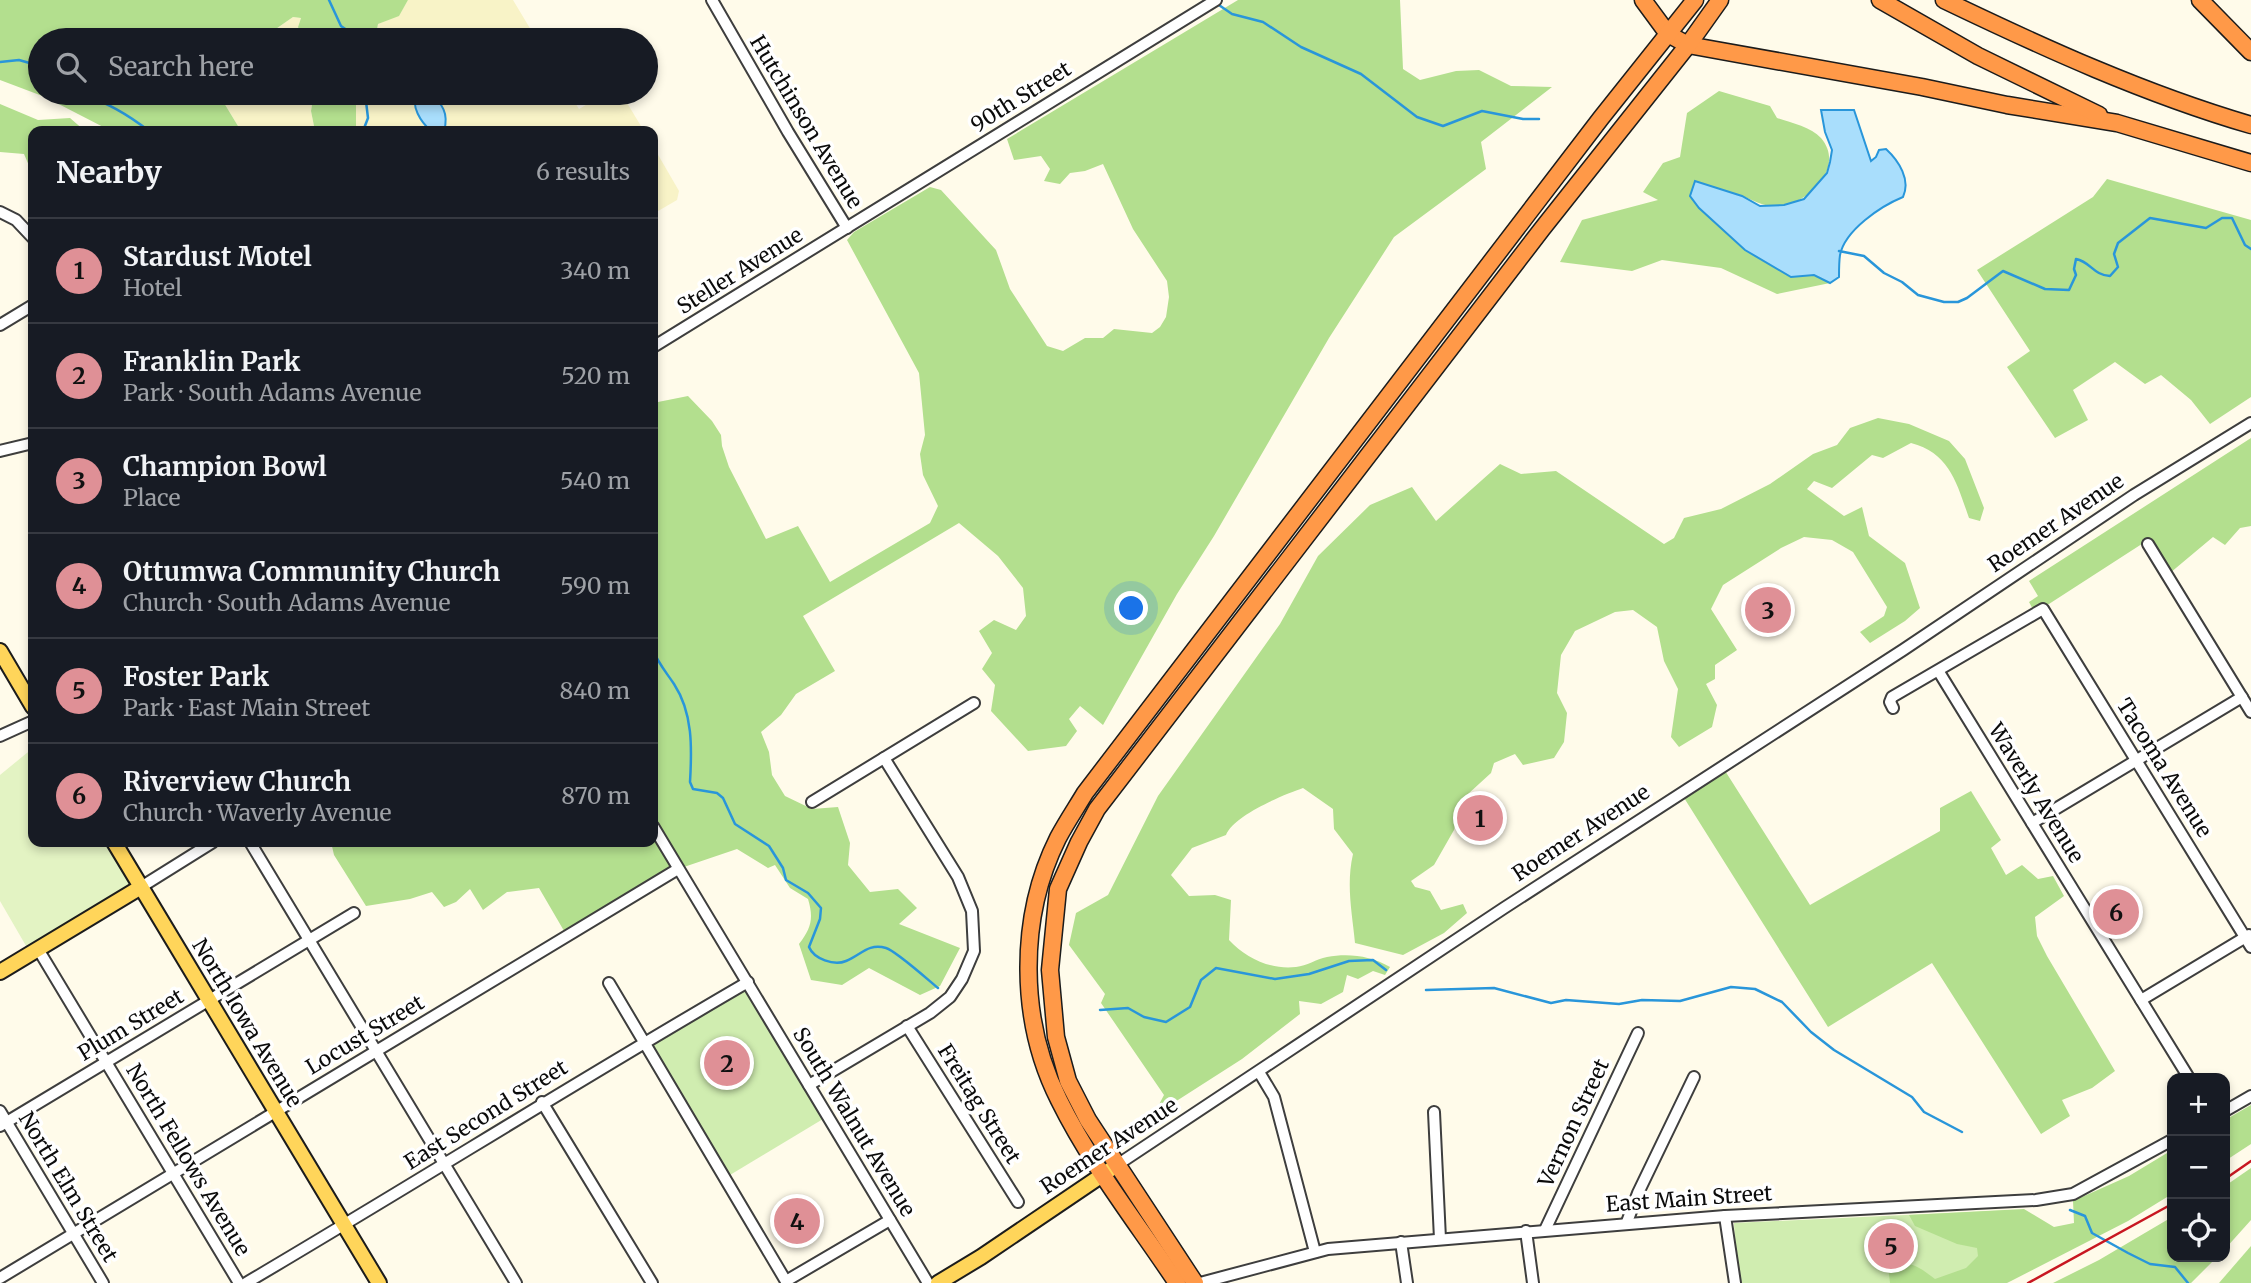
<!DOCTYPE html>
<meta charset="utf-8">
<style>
body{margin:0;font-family:Merriweather,serif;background:#242831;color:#f1f3f6}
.controls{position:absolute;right:21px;bottom:21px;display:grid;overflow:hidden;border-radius:14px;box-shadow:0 4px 10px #0003}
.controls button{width:63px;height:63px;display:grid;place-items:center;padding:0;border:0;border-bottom:2px solid #363941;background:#171b24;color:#f1f3f6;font:35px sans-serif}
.you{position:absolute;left:1132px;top:609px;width:24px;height:24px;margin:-18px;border:5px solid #fff;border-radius:50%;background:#1a73e8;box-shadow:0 0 0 10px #1a73e833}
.badge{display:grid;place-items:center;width:46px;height:46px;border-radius:50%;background:#df9096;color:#111;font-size:23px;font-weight:700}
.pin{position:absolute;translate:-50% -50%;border:4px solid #fff;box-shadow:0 2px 7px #0006}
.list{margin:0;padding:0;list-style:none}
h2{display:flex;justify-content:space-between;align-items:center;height:91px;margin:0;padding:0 28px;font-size:30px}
h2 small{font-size:23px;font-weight:400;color:#9ea1a6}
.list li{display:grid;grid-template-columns:46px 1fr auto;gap:21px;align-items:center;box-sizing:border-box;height:105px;padding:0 28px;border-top:2px solid #363941}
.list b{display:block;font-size:26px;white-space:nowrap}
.list p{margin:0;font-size:23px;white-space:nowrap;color:#9ea1a6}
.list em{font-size:23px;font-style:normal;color:#9ea1a6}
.icon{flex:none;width:38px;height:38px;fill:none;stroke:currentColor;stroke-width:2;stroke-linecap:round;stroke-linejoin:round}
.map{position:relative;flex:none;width:2251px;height:1283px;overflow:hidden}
.search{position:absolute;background:#171b24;box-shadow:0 4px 10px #0003;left:28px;top:28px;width:630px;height:77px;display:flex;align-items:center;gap:18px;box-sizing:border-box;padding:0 24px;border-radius:38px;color:#9ea1a6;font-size:26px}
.panel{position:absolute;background:#171b24;box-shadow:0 4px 10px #0003;left:28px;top:126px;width:630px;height:721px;border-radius:14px}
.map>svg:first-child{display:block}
.farmland{fill:#f8f3c7}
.green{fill:#d0edb0}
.forest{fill:#b3df8e}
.pitch{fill:#e3f3c3}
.water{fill:#a9defc;stroke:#2996da;stroke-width:2}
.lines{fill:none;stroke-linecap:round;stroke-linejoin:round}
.stream{stroke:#2996da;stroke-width:2.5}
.minor-casing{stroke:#3e3e3e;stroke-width:14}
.major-casing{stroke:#1c1c1c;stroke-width:18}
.highway-casing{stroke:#1c1c1c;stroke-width:19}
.minor{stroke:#fff;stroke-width:10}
.major{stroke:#ffd55a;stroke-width:14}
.highway{stroke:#ff9948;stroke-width:16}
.rail{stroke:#c81721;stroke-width:2.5}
.labels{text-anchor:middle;stroke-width:7;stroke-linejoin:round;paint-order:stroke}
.street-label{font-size:21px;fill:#0b0b0b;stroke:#fff}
</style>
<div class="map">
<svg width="2251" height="1283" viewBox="0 0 2251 1283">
<rect width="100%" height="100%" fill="#fffbea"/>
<g class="farmland">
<polygon points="408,0 513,0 537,40 375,40 378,24 399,15"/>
<polygon points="293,17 301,18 298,27 303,40 260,40"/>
<polygon points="218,93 314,93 311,111 315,131 241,131"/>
<polygon points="374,93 569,93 579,109 606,93 621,93 644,131 356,130 356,104 372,96"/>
<polygon points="653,146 679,191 677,200 653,214"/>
</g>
<g class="green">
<polygon points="748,982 828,1116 725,1178 644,1042"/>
<polygon points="2012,1210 1970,1283 1737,1283 1734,1223"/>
</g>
<g class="forest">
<polygon points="0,0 408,0 399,16 378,24 375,40 303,40 298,27 301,18 293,17 260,40 40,40 40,93 218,93 241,131 111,131 45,97 0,80"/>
<path d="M1238 0H1400L1403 69 1420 80 1456 71 1479 70 1511 86 1552 87 1481 142 1486 169 1394 237 1329 338 1214 536 1177 594 1103 725 1080 706 1069 719 1077 731 1066 746 1028 751 991 711 995 685 982 669 992 653 979 631 994 620 1016 630 1026 616 1023 588 998 556 959 523 803 616 835 671 796 694 781 715 761 732 769 752 772 775 785 796 812 809 838 807 850 843 848 865 870 892 898 889 917 908 899 924 960 948 940 986 920 995 869 968 842 985 811 980 799 944C811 928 814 919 808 899L790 888 775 865 768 868 737 849 678 869 567 936 539 888 507 892 483 910 470 889 456 902 444 907 432 892 410 899 366 906 334 855 331 842H653V403L688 396 712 421 721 435 722 446 729 467 766 539 798 526 830 582 930 523 938 506 923 475 920 454 925 435 919 373 847 240 854 232 930 187 941 190 996 250 1010 289 1047 346 1063 351 1085 338H1103L1114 329 1152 333 1160 327 1166 317 1169 297 1167 281 1133 229 1103 164 1085 171 1070 173 1060 184 1044 181 1050 169 1041 156 1014 160 1007 139Z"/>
<path d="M1719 91 1770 106 1777 118C1791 123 1811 127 1821 138 1845 166 1811 201 1783 205 1764 208 1758 202 1742 196 1727 190 1710 187 1695 181L1690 196 1745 250 1791 277 1814 275 1830 283 1777 294 1721 268 1662 260 1632 271 1560 262 1582 220 1658 200 1643 192 1663 163 1680 157 1687 113Z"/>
<polygon points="314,93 374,93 372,96 356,104 356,129 359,131 315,131 311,111"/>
<polygon points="0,104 38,120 70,118 85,131 33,131 33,175 24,154 0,152"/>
<polygon points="2107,179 2251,220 2251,397 2210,424 2191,400 2161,375 2145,384 2115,362 2073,390 2088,420 2055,438 2007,367 2030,351 1977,270 2093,197"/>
<path d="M1878 418 1909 424 1949 441 1965 459 1984 508 1980 521 1969 518C1957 484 1950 453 1911 443L1883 458 1872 455 1832 488 1814 481 1807 489 1844 516 1862 507 1869 536 1905 563 1920 608 1905 621 1870 643 1860 632 1884 616 1887 607 1853 552 1832 540 1804 537 1781 548 1723 585 1711 609 1737 650 1715 665V679L1706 684 1717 705 1712 727 1679 747 1671 737 1678 689 1664 661 1657 627 1633 610 1615 612 1575 631 1561 655 1557 693 1567 713 1564 742 1554 758 1523 765 1515 754 1494 763 1491 773 1468 794 1461 806 1454 830 1434 865 1411 881 1415 887 1430 891 1441 910 1463 904 1467 913 1444 933 1403 955 1355 943C1352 912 1346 885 1353 854L1334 829 1333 809 1303 788C1283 795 1234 815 1226 835L1192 848 1171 875 1189 896 1215 895 1231 900 1229 940C1246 958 1270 970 1296 967 1307 966 1316 959 1327 957 1349 953 1371 956 1390 967L1385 975 1373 971 1358 979 1347 975 1343 992 1321 1004 1299 1001 1300 1014 1242 1059 1153 1116 1164 1095 1101 1003 1105 994 1069 945 1076 913 1108 895 1158 796 1280 624 1318 556 1370 505 1412 487 1436 521 1500 464 1521 474 1556 471 1664 544 1674 538 1684 518 1721 509 1770 484 1813 454 1837 445 1850 428Z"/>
<polygon points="2251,438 2251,526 2240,528 2225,545 2213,537 2170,573 2148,540 2035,613 2029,602 2038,596 2029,581"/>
<polygon points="1722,766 1810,905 1940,831 1940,808 1971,791 2001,840 1991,848 2006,875 2022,865 2038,879 2053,876 2064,896 2035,917 2037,936 2047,956 2115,1071 2092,1088 2062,1100 2070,1116 2041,1134 1932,963 1828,1027 1681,793"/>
<polygon points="2251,1105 2251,1144 2225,1161 2225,1120"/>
<path d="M2172 1150V1194L2128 1221 2013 1280 2007 1283H1890L1888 1267C1908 1258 1919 1267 1935 1279L1966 1268 1978 1256 1977 1248 1957 1244 1915 1226 1909 1215 2024 1209 2054 1227 2074 1223 2073 1201 2129 1176Z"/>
<polygon points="2251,1168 2251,1220 2225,1249 2225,1186"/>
<polygon points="2172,1217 2172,1257 2217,1257 2191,1283 2053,1283 2099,1260"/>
<polygon points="2251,1246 2251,1283 2219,1283"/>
</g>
<polygon class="pitch" points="33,748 33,842 107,842 132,886 29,951 0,901 0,775"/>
<g class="water">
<path d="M417 93H428C443 103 449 114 444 131H431C421 122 410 106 417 93Z"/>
<path d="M1821 110H1854L1871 161 1876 157 1879 150 1886 149C1899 161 1911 180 1903 197 1881 206 1845 230 1840 255 1839 262 1839 270 1839 277L1830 283 1814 275 1791 277 1745 250 1699 208 1690 196 1695 181 1742 196 1760 206 1784 205 1804 199 1827 173 1830 162 1832 150 1825 132Z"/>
</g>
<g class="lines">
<g class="stream">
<polyline points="329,0 341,26 361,40"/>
<polyline points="1216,3 1232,14 1263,22 1301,47 1361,74 1417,117 1443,126 1482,111 1523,119 1539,119"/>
<polyline points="0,62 19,60 40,66"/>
<path d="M82 93C108 104 126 113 149 131"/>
<polyline points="363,131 368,118 365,93"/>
<path d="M1839 251 1864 256 1884 273 1902 282 1918 295 1944 302H1958L1967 298 2003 271 2045 289 2069 290 2076 275 2074 269 2076 259C2091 262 2093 275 2110 276L2118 267 2114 254 2118 243 2150 218 2206 228 2222 218H2232L2245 245 2251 249"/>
<path d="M653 650C658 663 666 672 674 684 693 713 692 748 690 782L693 789 717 793 723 798 735 824 769 846 783 868 786 880 808 893 821 908 820 919 809 947C814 959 834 966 846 961 861 955 868 943 886 948 896 951 927 979 938 988"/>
<polyline points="1426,990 1494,988 1551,1003 1566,1000 1619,1004 1642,1000 1680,1001 1731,987 1755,989 1782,1002 1811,1032 1834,1050 1912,1097 1924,1112 1962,1132"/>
<polyline points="1100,1010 1128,1008 1144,1017 1166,1022 1190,1007 1201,980 1216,968 1275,979 1309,974 1349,961 1373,960 1386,970"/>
<polyline points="2070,1210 2085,1216 2092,1233 2128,1253 2150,1264 2175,1267 2188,1283"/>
</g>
<defs>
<g id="minor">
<polyline points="712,0 788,132 847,228"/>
<polyline points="0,212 16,220 33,238"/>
<polyline points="0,325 33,305"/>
<polyline points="653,347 1216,0"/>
<polyline points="0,451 33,443"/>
<polyline points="2148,544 2251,712"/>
<polyline points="1939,672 2189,1078"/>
<polyline points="1893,708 1890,702 1892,697 2043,609 2251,947"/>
<polyline points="0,736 33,721"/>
<polyline points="812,802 974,703"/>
<polyline points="2032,823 2242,697"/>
<polyline points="653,826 928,1283"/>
<polyline points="250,842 516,1283"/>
<polyline points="141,887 213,842"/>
<polyline points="38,949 239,1283"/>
<polyline points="609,983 787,1283"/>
<polyline points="2141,1000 2249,935"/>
<polyline points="907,1026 1018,1202"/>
<polyline points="1259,1072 1274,1097 1315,1252"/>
<polyline points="809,1085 930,1013 950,997 962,979 974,951 972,911 958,877 884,758"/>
<polyline points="542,1102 652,1283"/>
<polyline points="0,1111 103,1283"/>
<polyline points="2225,1111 2251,1096"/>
<polyline points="1434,1112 1440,1239"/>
<polyline points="0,1126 354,913"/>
<polyline points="1117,1165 1504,908 1903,650 2134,495 2251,423"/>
<polyline points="1725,1216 1735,1283"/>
<polyline points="1627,1222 1638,1193 1694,1077"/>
<polyline points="1545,1230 1638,1033"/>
<polyline points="1526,1231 1533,1283"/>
<polyline points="1401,1242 1407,1283"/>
<polyline points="0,1278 678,869"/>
<polyline points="786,1281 890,1220"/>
<path d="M246 1283C414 1184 579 1080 748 982"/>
<polyline points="1200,1283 1328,1249 1725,1216 2036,1200 2073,1194 2172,1140"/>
</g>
<g id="major">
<polyline points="0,651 33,707"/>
<polyline points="114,842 379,1283"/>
<polyline points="0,972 141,887"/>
<polyline points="938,1283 981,1257 1117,1165"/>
</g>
<g id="highway">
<polyline points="1643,0 1668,34 1688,45 1922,87 2007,105 2117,123 2251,163"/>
<polyline points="1880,0 1978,56 2099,115"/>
<path d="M1944 0C2044 48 2145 94 2251 125"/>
<polyline points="2200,0 2251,52"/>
<path d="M1177 1283C1137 1223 1091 1165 1059 1100 1019 1021 1018 918 1058 838 1066 823 1076 808 1085 793L1601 118 1695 0"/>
<polyline points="1195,1283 1088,1120 1068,1081 1056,1037 1050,970 1058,889 1079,842 1097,809 1542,229 1688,45 1720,0"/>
</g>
</defs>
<use href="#minor" class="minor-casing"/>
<use href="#major" class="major-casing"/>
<use href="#highway" class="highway-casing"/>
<use href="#minor" class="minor"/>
<use href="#major" class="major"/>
<use href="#highway" class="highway"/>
<g class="rail">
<polyline points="2225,1179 2251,1161"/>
<polyline points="2028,1283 2172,1204"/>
</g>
</g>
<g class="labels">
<g class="street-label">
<text transform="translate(1021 97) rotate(-32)" y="7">90th Street</text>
<text transform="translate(806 122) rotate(59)" y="7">Hutchinson Avenue</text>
<text transform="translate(740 271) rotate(-32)" y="7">Steller Avenue</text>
<text transform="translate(2056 523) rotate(-34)" y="7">Roemer Avenue</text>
<text transform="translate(2164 768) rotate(58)" y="7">Tacoma Avenue</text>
<text transform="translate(2036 793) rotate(58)" y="7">Waverly Avenue</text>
<text transform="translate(1581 833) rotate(-33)" y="7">Roemer Avenue</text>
<text transform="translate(247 1023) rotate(59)" y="7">North Iowa Avenue</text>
<text transform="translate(131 1025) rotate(-31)" y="7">Plum Street</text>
<text transform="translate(365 1035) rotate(-31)" y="7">Locust Street</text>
<text transform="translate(979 1104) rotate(58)" y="7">Freitag Street</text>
<text transform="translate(486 1115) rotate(-32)" y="7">East Second Street</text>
<text transform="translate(854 1122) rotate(59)" y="7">South Walnut Avenue</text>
<text transform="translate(1574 1123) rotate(-65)" y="7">Vernon Street</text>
<text transform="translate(1109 1146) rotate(-33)" y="7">Roemer Avenue</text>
<text transform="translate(188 1160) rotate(59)" y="7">North Fellows Avenue</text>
<text transform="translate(68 1187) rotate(59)" y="7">North Elm Street</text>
<text transform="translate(1689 1199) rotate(-4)" y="7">East Main Street</text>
</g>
</g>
</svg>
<div class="controls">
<button>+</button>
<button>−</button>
<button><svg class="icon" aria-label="locate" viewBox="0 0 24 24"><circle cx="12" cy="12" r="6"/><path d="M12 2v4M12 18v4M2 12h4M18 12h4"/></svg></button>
</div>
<div class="you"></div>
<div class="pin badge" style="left:1480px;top:818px">1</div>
<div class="pin badge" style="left:727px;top:1063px">2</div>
<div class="pin badge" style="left:1768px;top:610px">3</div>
<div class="pin badge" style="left:797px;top:1221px">4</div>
<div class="pin badge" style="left:1891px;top:1246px">5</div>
<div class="pin badge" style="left:2116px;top:912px">6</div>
<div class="search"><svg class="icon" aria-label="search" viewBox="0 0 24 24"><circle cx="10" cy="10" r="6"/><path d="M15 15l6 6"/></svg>Search here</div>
<section class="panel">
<h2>Nearby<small>6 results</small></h2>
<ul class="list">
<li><span class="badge">1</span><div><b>Stardust Motel</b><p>Hotel</p></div><em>340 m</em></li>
<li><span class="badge">2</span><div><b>Franklin Park</b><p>Park · South Adams Avenue</p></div><em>520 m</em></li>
<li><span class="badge">3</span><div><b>Champion Bowl</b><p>Place</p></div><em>540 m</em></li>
<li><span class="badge">4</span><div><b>Ottumwa Community Church</b><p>Church · South Adams Avenue</p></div><em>590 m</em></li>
<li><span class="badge">5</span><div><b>Foster Park</b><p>Park · East Main Street</p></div><em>840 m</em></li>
<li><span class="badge">6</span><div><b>Riverview Church</b><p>Church · Waverly Avenue</p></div><em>870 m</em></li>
</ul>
</section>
</div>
